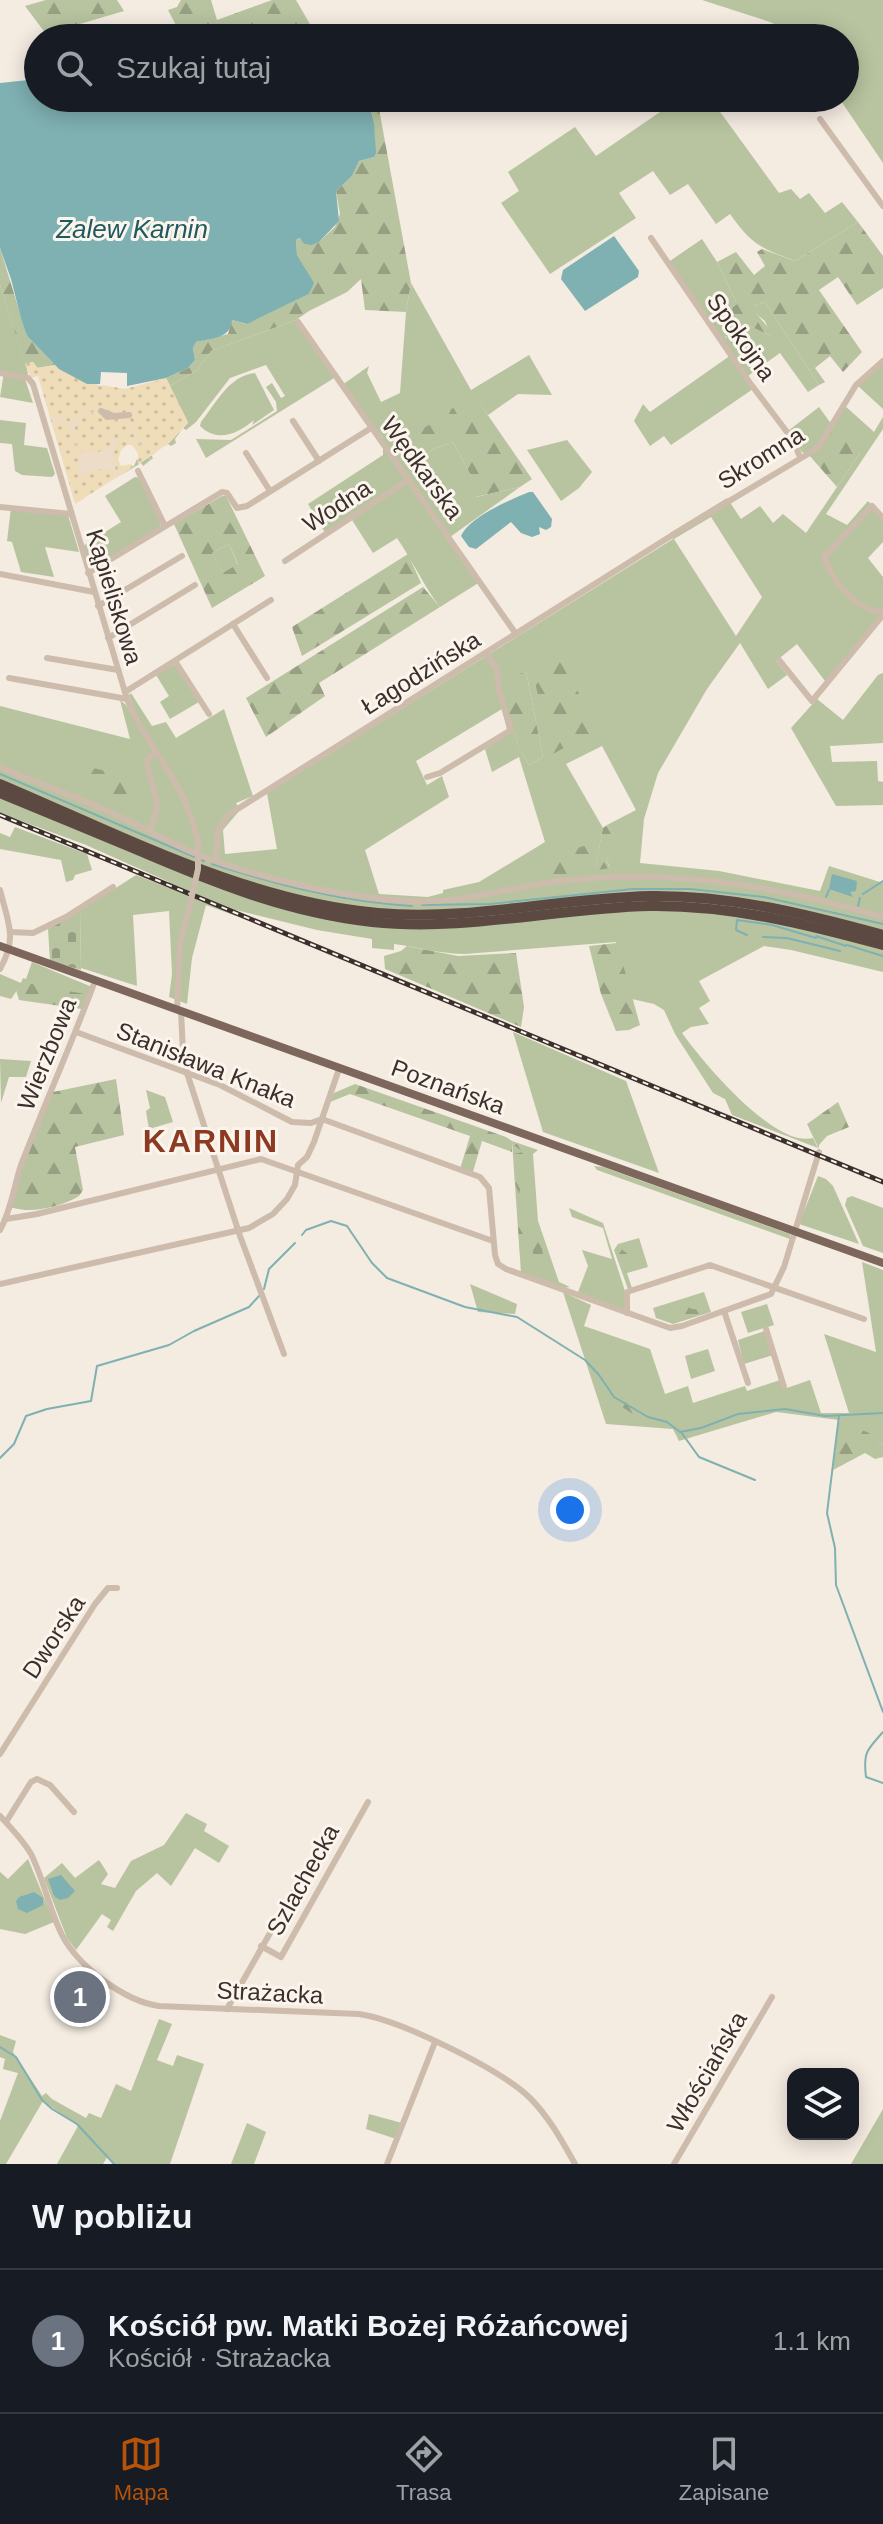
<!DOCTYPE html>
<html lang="pl">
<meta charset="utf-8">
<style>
body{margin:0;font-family:Arial,sans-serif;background:#242831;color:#f1f3f6}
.controls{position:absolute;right:24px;bottom:24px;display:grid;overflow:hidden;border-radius:16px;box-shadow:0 4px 20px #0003}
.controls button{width:72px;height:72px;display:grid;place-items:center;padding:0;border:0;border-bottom:2px solid #363941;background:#171b24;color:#f1f3f6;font:40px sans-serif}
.you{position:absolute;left:570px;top:1510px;width:28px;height:28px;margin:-20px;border:6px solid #fff;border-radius:50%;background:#1a73e8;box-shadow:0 0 0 12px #1a73e833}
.badge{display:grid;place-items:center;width:52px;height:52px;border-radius:50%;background:#b45309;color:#fff;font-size:26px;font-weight:700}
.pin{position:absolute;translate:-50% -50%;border:4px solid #fff;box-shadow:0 2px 8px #0006}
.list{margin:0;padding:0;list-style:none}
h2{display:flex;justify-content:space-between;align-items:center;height:104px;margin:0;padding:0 32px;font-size:34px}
h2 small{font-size:26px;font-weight:400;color:#9ea1a6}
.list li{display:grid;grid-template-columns:52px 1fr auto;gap:24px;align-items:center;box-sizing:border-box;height:144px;padding:0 32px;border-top:2px solid #363941}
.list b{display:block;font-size:30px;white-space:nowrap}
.list p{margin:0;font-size:26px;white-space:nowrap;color:#9ea1a6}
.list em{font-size:26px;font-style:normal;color:#9ea1a6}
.icon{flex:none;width:44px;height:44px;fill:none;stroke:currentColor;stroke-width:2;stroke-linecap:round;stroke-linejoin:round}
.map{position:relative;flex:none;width:883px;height:2164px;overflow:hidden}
.search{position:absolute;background:#171b24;box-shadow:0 4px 20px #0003;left:24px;right:24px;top:24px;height:88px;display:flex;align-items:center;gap:20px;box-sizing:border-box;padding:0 28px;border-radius:44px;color:#9ea1a6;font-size:30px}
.sheet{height:248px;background:#171b24}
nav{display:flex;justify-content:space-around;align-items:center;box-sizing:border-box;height:112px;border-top:2px solid #363941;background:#171b24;font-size:22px;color:#9ea1a6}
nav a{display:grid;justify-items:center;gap:4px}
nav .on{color:#b45309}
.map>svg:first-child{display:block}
.green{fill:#b8c4a0;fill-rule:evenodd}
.forest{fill:url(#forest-firs);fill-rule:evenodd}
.sand{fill:url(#sand-dots)}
.cemetery{fill:url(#cemetery-stones)}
.plaza{fill:#ecdcc8}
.water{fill:#7fb0b2}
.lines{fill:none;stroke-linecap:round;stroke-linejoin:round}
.stream{stroke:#7fb0b2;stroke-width:2}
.minor{stroke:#cdbbac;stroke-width:6}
.major{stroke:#7d675c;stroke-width:8}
.highway{stroke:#5c4a42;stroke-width:10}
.rail-casing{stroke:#3b302b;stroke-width:5}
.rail{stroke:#fbf5ee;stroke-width:2;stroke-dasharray:6;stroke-linecap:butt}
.minor-bridge{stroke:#cdbbac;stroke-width:6}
.labels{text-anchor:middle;stroke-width:6;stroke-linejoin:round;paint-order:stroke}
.street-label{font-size:24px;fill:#3b302b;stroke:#fbf5ee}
.water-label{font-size:26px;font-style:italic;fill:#1f5a5e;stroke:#fbf5ee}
.district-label{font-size:32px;font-weight:bold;letter-spacing:2px;fill:#8c3b22;stroke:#fbf5ee}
</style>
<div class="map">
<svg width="883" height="2164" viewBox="0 0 883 2164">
<defs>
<pattern id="forest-firs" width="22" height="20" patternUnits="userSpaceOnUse" patternTransform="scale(2)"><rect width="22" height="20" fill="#b8c4a0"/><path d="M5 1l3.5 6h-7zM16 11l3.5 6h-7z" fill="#97a083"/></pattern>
<pattern id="sand-dots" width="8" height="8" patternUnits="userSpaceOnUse" patternTransform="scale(2)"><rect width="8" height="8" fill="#efdcb8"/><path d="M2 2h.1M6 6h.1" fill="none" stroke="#cebd9e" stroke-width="1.8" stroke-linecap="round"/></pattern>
<pattern id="cemetery-stones" width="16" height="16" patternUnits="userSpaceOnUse" patternTransform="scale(2)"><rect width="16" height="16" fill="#b8c4a0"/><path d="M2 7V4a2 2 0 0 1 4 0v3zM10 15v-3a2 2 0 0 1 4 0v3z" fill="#97a083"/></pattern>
</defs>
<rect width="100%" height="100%" fill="#f4ebe1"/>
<g class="green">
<polygon points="702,0 883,0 883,163 839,98 845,98 845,79 855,72 845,65 845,38 801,38 770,22"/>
<path d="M676 101 718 109 779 193 791 189 800 199 809 193 825 213 842 202 858 222 795 261C761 248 752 245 730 214L716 224 688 184 670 195 653 171 619 193 636 218 550 274 501 203 519 191 508 172 575 127 596 156Z"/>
<polygon points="702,239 717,262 737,304 713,321 725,338 745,324 771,336 765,321 754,312 754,306 765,302 819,385 808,392 780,353 745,378 753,389 671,445 664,436 650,446 634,421 643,404 650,412 731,355 667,263"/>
<path d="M411 283 471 390 529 355 552 395 518 394 488 415 476 399 445 425 402 446 406 462 415 466 433 449 453 442 470 474 476 497 520 487 450 537 480 582 440 607C423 585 413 561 397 538L373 553 352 520 327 536 308 504 383 455V438L342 385 369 366 367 373 381 402 400 393 406 312Z"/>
<polygon points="0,285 27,369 28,374 25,379 33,403 0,397 4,372 0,371"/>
<polygon points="296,320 336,376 331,380 206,458 196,439 231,440 277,411 276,402 266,387 272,383 281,398 285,396 266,365 230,378 196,422 186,430 183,428 175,439 176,443 171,446 168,444 151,455 153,458 143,466 141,463 116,478 134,466 137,459 139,464 169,443 188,423 170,386 197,370 211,351"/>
<polygon points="883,360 883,409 857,385"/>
<path d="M255 373 274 410 252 425 254 420C238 434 217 443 200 426L201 422C216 403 230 375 255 373Z"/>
<path d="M844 405 874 432 883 417V429L826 514 847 525 868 501 883 516V542L868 558 883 577V615L825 681 797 644 776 661 787 675 768 689 740 643 707 689 658 773 644 819 640 863 719 871 820 891 829 866 883 883V972L791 950 764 946 699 981 710 1001 699 1008 709 1024 691 1027 682 1033C703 1062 774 1148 813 1138L818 1148 732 1115 725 1099 713 1093 675 1034 664 1010 654 1004 632 999 616 942 465 954C441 954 418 947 394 944V950L372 948V939L317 930 236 910V916L206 905 192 958 187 1004 169 997 172 974 169 911 133 915 137 986 81 968 80 911 136 875 169 888V882L86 845 0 813V706L130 739 120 700 126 705 142 733 129 695 131 693 152 726 166 722 176 738 224 709 253 796 236 803 240 810 223 830 225 854 277 849 267 793 673 539 670 533 727 498 741 519 760 506 773 523 783 514 806 533 860 453 809 455 802 452 788 431 819 407 832 425ZM711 517 762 597 736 636 674 539ZM526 671 543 757 529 765 518 745 510 715ZM502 709 508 734 485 749 492 772 519 757 545 842 479 882 443 890V893L428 897 379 894 365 850 449 797 442 776 427 785 416 761ZM602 746 636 810 607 825 622 845 606 860 610 867 595 869 603 828 566 764Z"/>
<polygon points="0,420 26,423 24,445 47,448 55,474 52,477 22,475 15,471 12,444 0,443"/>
<polygon points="567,440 592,472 579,488 561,501 527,450"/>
<polygon points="135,477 140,478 161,524 160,527 90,569 83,546 121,522 105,496"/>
<polygon points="11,508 68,515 79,552 45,547 54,577 21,572 12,542 7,541"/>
<polygon points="229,544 238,565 223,574 212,553"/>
<polygon points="173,665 177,667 199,702 170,719 160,702 169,696 156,675"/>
<polygon points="883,673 883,743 830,746 832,762 877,761 878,781 883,782 883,805 836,806 791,728 817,699 843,720 878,675"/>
<polygon points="15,827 87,854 92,870 75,875 73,880 66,882 61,860 0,849 0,833 10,837"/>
<polygon points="32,962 92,987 89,996 22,983 11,999 0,996 0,974 21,983 23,978 26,979"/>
<polygon points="513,1032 626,1081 659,1173 543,1132"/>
<polygon points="0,1059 31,1061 26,1077 9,1077 1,1103"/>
<polygon points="146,1090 165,1097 173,1122 149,1129 146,1111 150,1108"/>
<polygon points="512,1141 538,1150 533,1154 538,1221 559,1282 570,1287 563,1288 521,1273"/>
<polygon points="594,1166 603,1167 790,1234 790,1239 597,1170"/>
<polygon points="818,1176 826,1179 833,1186 859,1244 799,1224"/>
<polygon points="852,1196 883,1208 883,1253 863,1246 845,1205 847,1198"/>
<polygon points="569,1208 603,1223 626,1294 625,1310 578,1292 588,1266 582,1250 612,1259 603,1228 572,1217"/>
<polygon points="639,1238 648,1267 627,1273 632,1288 628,1289 614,1250 618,1244"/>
<polygon points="862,1262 883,1270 883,1444 879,1446 839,1420 776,1412 679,1441 673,1429 606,1424 563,1292 591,1305 584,1326 650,1349 665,1394 688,1386 693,1403 745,1386 747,1391 780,1380 784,1389 810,1380 821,1413 849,1413 824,1334 876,1352"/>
<polygon points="470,1284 517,1304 515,1314 478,1312"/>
<polygon points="704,1292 711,1312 673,1324 656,1318 653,1308"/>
<polygon points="767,1304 774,1325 748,1333 741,1312"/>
<polygon points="765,1331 773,1355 744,1364 738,1340"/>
<polygon points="708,1349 715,1371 691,1379 685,1356"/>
<polygon points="186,1813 207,1824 204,1831 229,1846 219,1863 195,1848 171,1886 157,1873 136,1891 113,1931 107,1927 111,1920 102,1914 76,1950 67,1938 44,1878 62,1863 75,1878 99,1860 108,1874 101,1884 115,1888 131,1861 164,1845"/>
<polygon points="28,1859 54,1922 25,1934 0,1929 0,1872 8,1879"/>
<polygon points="159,2019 172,2024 157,2060 173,2066 177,2055 204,2064 170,2164 114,2164 108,2156 103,2164 57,2164 78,2126 43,2101 6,2164 0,2164 0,2121 18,2073 3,2069 5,2059 0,2057 0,2035 16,2041 13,2052 42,2096 46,2093 52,2099 86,2118 89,2113 101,2118 116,2084 131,2091"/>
<polygon points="883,2109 883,2164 851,2164"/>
<polygon points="369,2114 402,2123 396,2139 366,2129"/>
<polygon points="247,2123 266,2132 254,2164 231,2164"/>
</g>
<g class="forest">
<polygon points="46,0 117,0 124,11 46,34 25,6"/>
<polygon points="181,0 211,0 217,20 272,0 296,0 318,38 287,38 277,25 266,25 227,37 148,38 179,31 168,10 177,7"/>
<polygon points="368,98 377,98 411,283 406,312 365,310 361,279 347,292 309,311 296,320 211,351 197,370 170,386 166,378 188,368 195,360 193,348 196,342 228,334 232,320 246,324 309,294 313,283 297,255 296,240 301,238 320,241 335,227 340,214 336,191 352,176 359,161 374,157 374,123"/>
<polygon points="858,222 883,256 883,288 857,305 838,277 819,290 862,352 843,372 830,356 815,368 825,382 819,385 765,302 754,306 755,312 771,331 771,336 745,324 724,338 713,321 737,304 717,262 736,252 754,275 765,266 757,252 762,249 795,261"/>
<polygon points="0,248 27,336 55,365 37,368 33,362 25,364 0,285"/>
<path d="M476 398 532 479 520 487 475 497 470 474 453 442 433 449 415 466 410 467 402 453V446C422 437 418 421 445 424L451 409Z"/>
<polygon points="831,430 860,453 837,487 809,455"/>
<path d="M222 496H226L265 576 212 608 174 524ZM229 544 238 564 223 573 212 553Z"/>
<polygon points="408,554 421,583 302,656 292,627"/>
<polygon points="423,587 440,607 319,683 325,696 266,737 246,698"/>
<polygon points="555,657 567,670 597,730 551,755 532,668"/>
<polygon points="526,671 543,757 529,765 518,745 500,684"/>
<polygon points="78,765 122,774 124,786 146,790 147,793 124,808 84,794 85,784"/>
<polygon points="607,825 623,845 606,860 610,868 532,880 568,851 587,845 595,868 603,828"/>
<polygon points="617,943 640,1025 629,1030 616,1031 601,994 589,946"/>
<polygon points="407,946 458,956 516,953 524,1007 521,1027 385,969 384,956 401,951"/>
<polygon points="21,982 90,995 82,1009 19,1000 16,990"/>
<path d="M116 1079 124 1135 75 1147 83 1190 79 1196C62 1207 25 1216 7 1205L53 1092Z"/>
<polygon points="355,1084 506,1137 512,1141 512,1152 482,1141 472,1175 460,1169 470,1136 350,1094 330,1102 334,1093"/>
<polygon points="838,1102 849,1127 827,1136 819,1145 819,1149 807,1124"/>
<polygon points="517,1144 530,1150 527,1163 532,1186 530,1189 520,1189 519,1194 515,1183 514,1154 523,1152 514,1145"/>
<polygon points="535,1226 540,1233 543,1256 536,1261 533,1260 533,1249 520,1252 518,1227 524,1230"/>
<polygon points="638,1247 645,1265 624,1274 617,1252 621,1249 632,1257"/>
<path d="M680 1302 692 1309 704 1310C691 1321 672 1324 657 1316V1308Z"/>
<polygon points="622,1389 632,1396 641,1412 633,1414 613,1401 611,1392"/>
<polygon points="839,1420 869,1433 879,1446 883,1444 883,1457 875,1459 865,1453 833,1470"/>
</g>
<polygon class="sand" points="33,362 38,368 55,365 87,383 99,385 101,387 102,385 125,389 166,378 188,422 169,443 149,456 150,460 148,457 138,464 138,453 132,445 127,445 121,450 118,460 121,466 131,464 134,466 75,504 38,376 31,378 25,364"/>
<g class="cemetery">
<polygon points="80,911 81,970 50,961 48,929"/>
<polygon points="61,1991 91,2014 85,2028 52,2006"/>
</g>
<polygon class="plaza" points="101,411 86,414 76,424 73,436 79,447 87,452 96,453 108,448 115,435 115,417 116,428 114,441 126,436 135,438 128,416 136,437 151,459 137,441 127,437 121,439 113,449 117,480 112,469 98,469 80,477 70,487 80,475 77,462 83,452 74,442 70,424 52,421 49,415 71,422 87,412"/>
<g class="water">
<polygon points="266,25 277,25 287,38 216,38 227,37"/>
<path d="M38 79V98H368L374 123 376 153 374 157 359 161 352 176 336 191 339 221 320 241 312 245 304 244 300 238 296 240 297 255 314 283 309 294 247 324 232 320C231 339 211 338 196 342L193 348 195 360 188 368 166 378 127 386V373L101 372 100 384H87L59 369 27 336 21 318 11 279 0 248V83Z"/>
<polygon points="614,236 639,271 638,277 585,311 561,279 563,270"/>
<path d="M529 492H533L552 519 551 527 546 530 539 527 540 534 532 537 521 533 511 522 476 549 469 547 461 536C469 517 510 500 529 492Z"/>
<polygon points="832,874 857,881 856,891 850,892 853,897 829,889"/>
<polygon points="61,1875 75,1891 68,1898 60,1900 54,1896 48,1879"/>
<polygon points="34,1892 43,1898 43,1905 27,1913 18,1909 16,1901 19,1897"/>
</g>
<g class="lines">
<g class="stream">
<polyline points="0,774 204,861"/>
<path d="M212 864C279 885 342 902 412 906"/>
<polyline points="863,894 883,881"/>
<polyline points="826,897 829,890"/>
<polyline points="422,905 490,904 633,889 690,889 764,897 883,924"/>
<polyline points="858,906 860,898"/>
<polyline points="747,935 736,930 737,920 772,925 816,938"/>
<polyline points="816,936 846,946"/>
<polyline points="763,937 787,938 840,951"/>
<polyline points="847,945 883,956"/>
<polyline points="302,1235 306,1230 331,1221 347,1226 372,1263 387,1278 465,1307 517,1317 585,1360 599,1375 614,1397 648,1417 667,1422 680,1432 701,1428 738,1414 785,1409 825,1416 883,1413"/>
<polyline points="264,1289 269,1269 295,1243"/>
<polyline points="839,1416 827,1513 835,1548 836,1585 883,1712"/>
<polyline points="681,1432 699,1457 755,1480"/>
<polyline points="0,1458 14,1444 26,1416 47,1409 91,1401 97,1366 169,1345 194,1331 249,1307 259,1296"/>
<path d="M883 1732C867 1750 863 1752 866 1777L883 1783"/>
<polyline points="0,2047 16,2057 42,2100 52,2109 77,2124 114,2164"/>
</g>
<g class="minor">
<polyline points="820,119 883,206"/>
<polyline points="651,238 750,383 793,440 800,457"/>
<polyline points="298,322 516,634"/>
<path d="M0 373 28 378 33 384 127 699C148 750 189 787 198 843"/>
<polygon points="101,411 114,416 129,415 107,417"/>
<polyline points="293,421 319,461"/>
<polyline points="246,453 270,491"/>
<polyline points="138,471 165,526"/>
<polyline points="0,507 71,514"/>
<path d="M883 518 872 506 824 557C831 579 858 614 883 611"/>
<polyline points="285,561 408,480"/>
<polyline points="88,573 222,492 227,493 237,508 247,506 371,428"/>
<polyline points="0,574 94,592"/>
<polyline points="98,606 182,556"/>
<polyline points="233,624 267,678"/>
<polyline points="108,638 195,585"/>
<polyline points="47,658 118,670"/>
<polyline points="779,660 812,701 883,615"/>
<polyline points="175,661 209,714"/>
<polyline points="9,678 127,699"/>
<polyline points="125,692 271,600"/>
<path d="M0 767C37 783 75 796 112 813 140 825 166 841 194 853 253 877 341 897 405 901 458 905 509 887 561 881 672 868 777 886 883 917"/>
<polyline points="427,777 440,773 511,730 499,691 497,669 486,653"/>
<path d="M149 831C166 796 150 793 147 760L156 752"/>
<polyline points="216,861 218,830 228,815 674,534 808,454 819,446 856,385 883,361"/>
<path d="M0 890C8 923 18 937 0 969"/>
<polyline points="10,932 33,933 66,917 113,887"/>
<polyline points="177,1010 180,943 189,909"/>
<polyline points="181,1012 183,1051 187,1073 240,1236 284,1354"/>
<polyline points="76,1032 220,1085 292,1122 311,1123 322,1119 480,1177 489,1188 495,1255 498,1264 506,1269 670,1328 682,1326 771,1294 784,1267 819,1152"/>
<polyline points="6,1219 37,1214 261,1159 493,1241"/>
<path d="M0 1230C11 1211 14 1186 21 1165 45 1103 72 1043 95 981"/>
<polyline points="0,1284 249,1228 273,1214 287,1199 295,1185 298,1165 307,1157 314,1142 339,1069"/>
<polyline points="724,1311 748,1383"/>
<polyline points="627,1313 627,1292 710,1265 864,1319"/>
<polyline points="766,1329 784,1387"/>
<polyline points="0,1754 95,1604 108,1588 117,1588"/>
<path d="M0 1816C11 1828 23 1840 31 1854 44 1880 49 1909 62 1935 78 1966 124 2001 159 2006L359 2014C400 2020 500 2069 530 2098 549 2117 562 2141 575 2164"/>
<polyline points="6,1822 31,1782 37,1779 50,1785 74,1812"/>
<polyline points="261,1946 281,1957 368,1802"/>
<polyline points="227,2009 300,1880"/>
<polyline points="387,2164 435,2042"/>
<polyline points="674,2164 772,1997"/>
</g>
<polyline class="major" points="0,946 883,1263"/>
<g class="highway">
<path d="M0 784C121 835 245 901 378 913 470 921 559 898 650 896 731 895 806 914 883 935"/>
<path d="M0 793C45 812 90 830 135 849 212 882 288 913 372 922 466 932 556 908 650 906 730 905 806 924 883 945"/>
</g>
<defs>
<polyline id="rail" points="0,815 883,1182"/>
</defs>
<use href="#rail" class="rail-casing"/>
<use href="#rail" class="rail"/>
<polyline class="minor-bridge" points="189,909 198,869 198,843"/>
</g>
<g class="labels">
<g class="street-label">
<text transform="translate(741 337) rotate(55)" y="8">Spokojna</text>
<text transform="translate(761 458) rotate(-32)" y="8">Skromna</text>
<text transform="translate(422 468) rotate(54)" y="8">Wędkarska</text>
<text transform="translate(337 506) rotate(-33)" y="8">Wodna</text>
<text transform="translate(114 597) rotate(73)" y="8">Kąpieliskowa</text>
<text transform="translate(421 673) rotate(-32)" y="8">Łagodzińska</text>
<text transform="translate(47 1054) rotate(-68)" y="8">Wierzbowa</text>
<text transform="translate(206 1065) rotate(22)" y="8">Stanisława Knaka</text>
<text transform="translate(448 1087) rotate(20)" y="8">Poznańska</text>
<text transform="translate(54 1637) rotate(-57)" y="8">Dworska</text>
<text transform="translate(303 1880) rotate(-61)" y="8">Szlachecka</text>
<text transform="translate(270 1993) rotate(3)" y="8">Strażacka</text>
<text transform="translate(707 2072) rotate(-60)" y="8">Włościańska</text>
</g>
<g class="water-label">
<text x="132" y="238">Zalew Karnin</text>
</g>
<g class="district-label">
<text x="211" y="1152">KARNIN</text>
</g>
</g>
</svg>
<div class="controls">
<button><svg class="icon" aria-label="layers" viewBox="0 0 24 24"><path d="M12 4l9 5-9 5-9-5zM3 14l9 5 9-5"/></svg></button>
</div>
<div class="you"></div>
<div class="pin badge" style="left:80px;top:1997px;background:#6b7280">1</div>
<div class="search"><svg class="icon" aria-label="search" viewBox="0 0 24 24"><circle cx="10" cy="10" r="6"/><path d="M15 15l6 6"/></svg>Szukaj tutaj</div>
</div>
<section class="sheet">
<h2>W pobliżu<small></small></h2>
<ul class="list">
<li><span class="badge" style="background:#6b7280">1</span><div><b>Kościół pw. Matki Bożej Różańcowej</b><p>Kościół · Strażacka</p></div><em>1.1 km</em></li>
</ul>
</section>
<nav>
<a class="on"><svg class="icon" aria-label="map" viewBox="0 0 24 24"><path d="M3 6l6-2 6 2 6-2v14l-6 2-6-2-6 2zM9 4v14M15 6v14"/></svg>Mapa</a>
<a><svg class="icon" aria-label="directions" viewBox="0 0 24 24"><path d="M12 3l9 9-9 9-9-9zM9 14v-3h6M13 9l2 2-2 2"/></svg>Trasa</a>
<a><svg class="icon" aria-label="saved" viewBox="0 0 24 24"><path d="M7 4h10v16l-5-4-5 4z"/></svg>Zapisane</a>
</nav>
